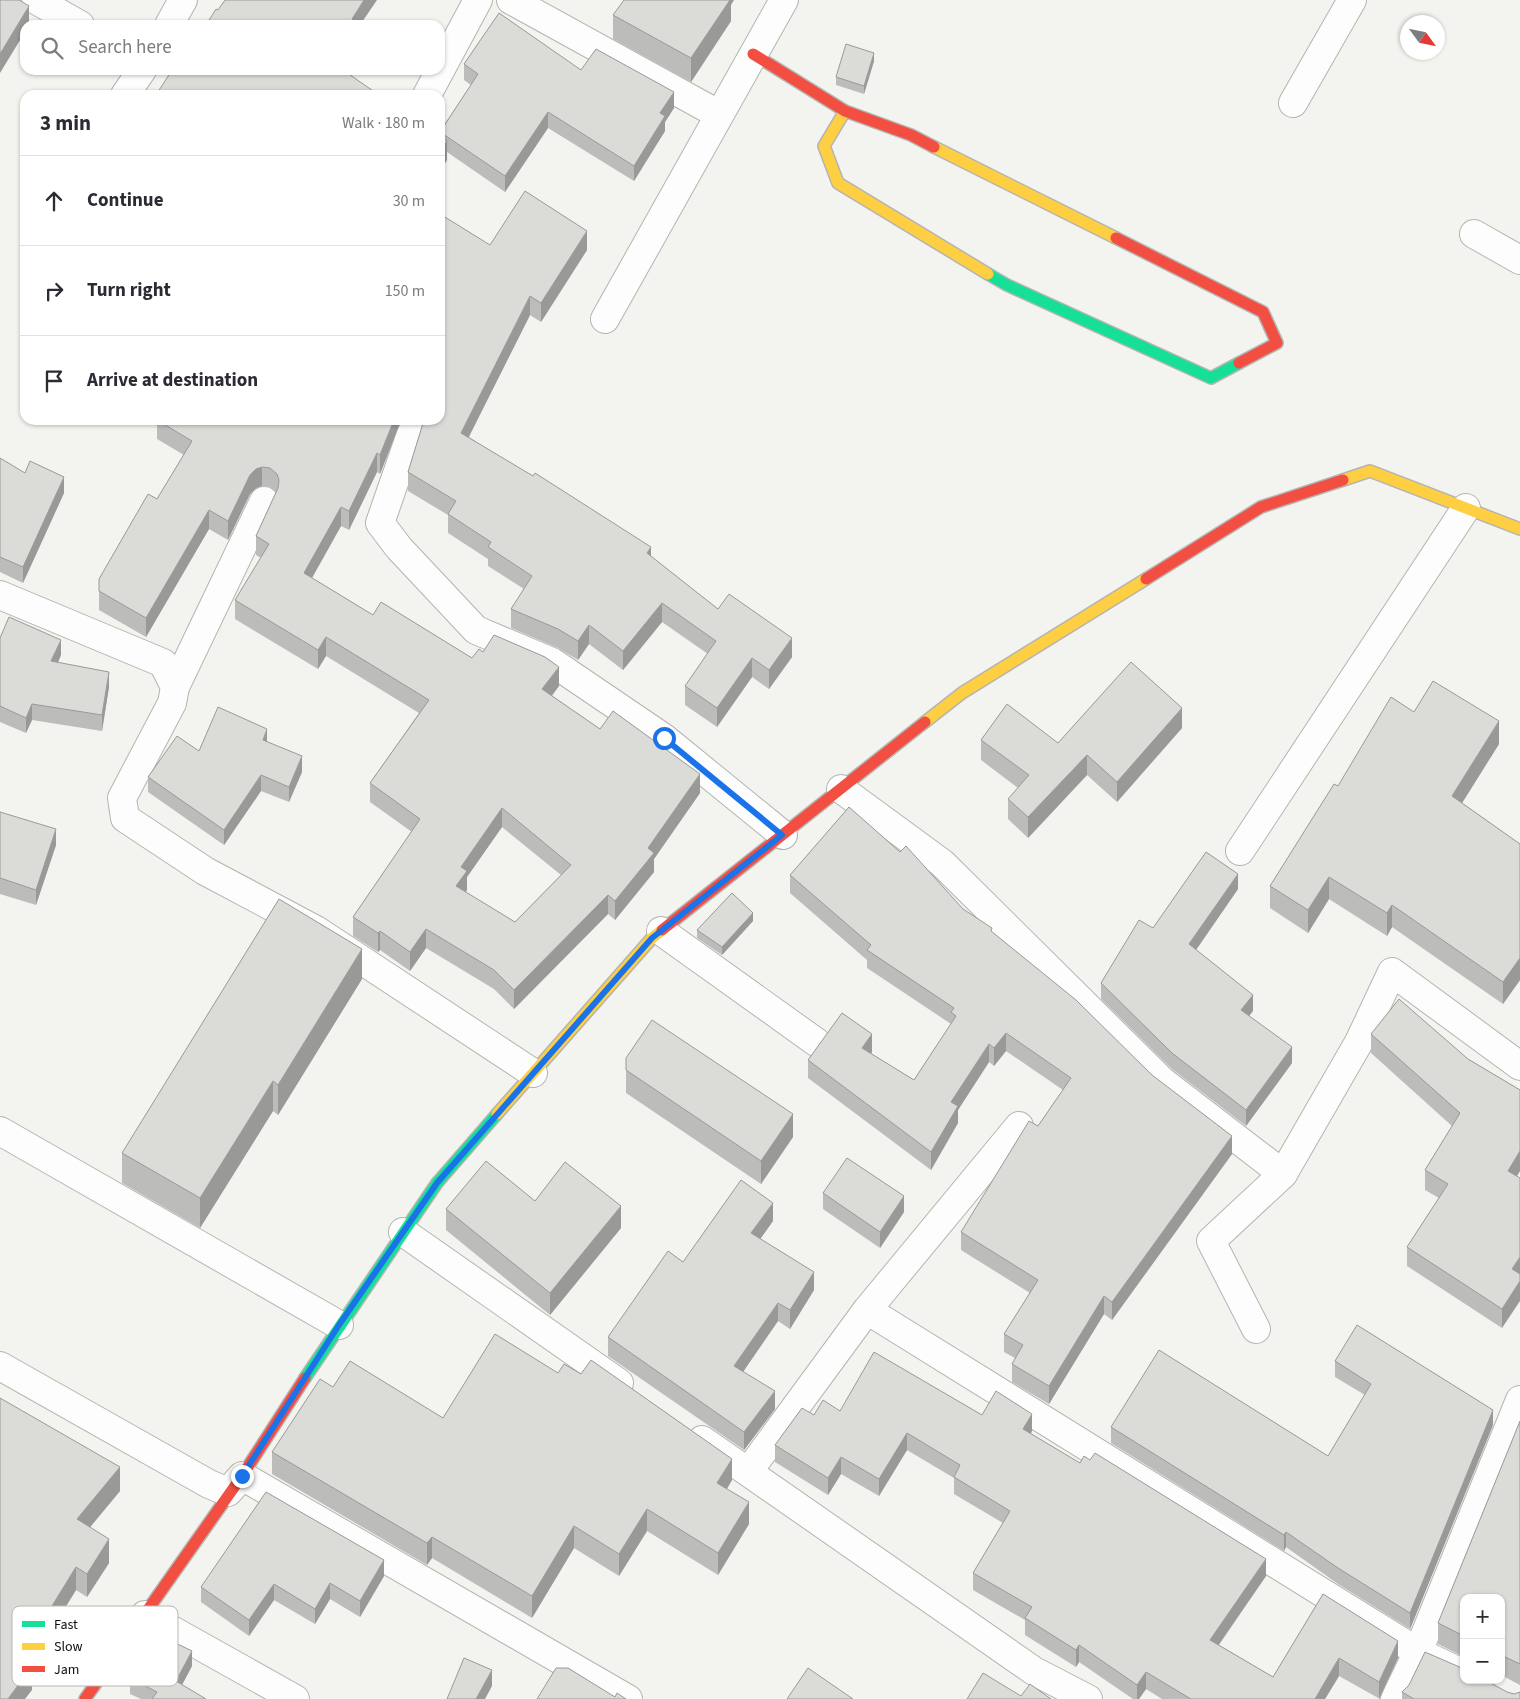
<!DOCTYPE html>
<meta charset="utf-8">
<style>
body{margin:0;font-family:"Source Sans 3",sans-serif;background:#f2f2f3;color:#2b2b33}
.controls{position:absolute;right:15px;bottom:15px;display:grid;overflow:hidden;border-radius:10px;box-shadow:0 1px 4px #0004}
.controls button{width:45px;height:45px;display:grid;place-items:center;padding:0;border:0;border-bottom:1px solid #e1e1e2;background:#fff;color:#2b2b33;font:25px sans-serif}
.compass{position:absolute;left:1400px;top:15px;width:45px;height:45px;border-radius:50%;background:#fff;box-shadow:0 1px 4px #0004;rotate:123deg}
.stop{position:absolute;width:15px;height:15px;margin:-11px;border:4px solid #1a73e8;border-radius:50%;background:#fff}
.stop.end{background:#1a73e8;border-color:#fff;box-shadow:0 1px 5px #0008}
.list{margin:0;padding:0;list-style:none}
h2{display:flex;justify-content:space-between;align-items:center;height:65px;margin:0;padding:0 20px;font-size:21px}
h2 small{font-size:16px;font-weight:400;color:#7c7c81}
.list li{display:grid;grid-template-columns:32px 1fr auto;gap:15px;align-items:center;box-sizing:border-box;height:90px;padding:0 20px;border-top:1px solid #e1e1e2}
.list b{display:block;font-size:19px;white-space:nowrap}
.list em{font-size:16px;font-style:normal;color:#7c7c81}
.icon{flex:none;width:28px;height:28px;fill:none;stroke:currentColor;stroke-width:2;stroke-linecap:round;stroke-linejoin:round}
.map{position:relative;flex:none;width:1520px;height:1699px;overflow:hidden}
.search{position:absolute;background:#fff;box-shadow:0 1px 4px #0004;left:20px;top:20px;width:425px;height:55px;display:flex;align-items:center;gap:12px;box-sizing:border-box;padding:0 18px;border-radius:15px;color:#7c7c81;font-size:19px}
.panel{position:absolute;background:#fff;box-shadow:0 1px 4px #0004;left:20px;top:90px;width:425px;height:335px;border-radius:15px}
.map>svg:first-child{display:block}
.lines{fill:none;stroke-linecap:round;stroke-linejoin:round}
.street-casing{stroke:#b4b4b1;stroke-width:30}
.fast-casing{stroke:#b4b4b1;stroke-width:14}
.slow-casing{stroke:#b4b4b1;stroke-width:14}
.jam-casing{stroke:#b4b4b1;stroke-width:14}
.street{stroke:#fdfdfd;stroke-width:28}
.fast{stroke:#16e098;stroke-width:11}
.slow{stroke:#ffcf43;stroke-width:11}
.jam{stroke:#f24e42;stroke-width:11}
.wall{fill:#bcbcba;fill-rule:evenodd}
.shaded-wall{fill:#999997}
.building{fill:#dbdbd8;stroke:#999997;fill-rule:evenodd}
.route{stroke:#1a73e8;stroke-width:6}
.key{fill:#fff;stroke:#b7b7b6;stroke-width:1}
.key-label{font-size:14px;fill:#0f0f0d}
</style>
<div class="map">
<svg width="1520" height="1699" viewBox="0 0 1520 1699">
<rect width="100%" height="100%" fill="#f3f3ef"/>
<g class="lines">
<defs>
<g id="street">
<polyline points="36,0 80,25"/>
<polyline points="511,0 718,114"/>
<polyline points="169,25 183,0"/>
<polyline points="125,95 142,70"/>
<polyline points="427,95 478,0"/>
<polyline points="1293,103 1352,0"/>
<polyline points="1474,234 1520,260"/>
<polyline points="605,319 784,0"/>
<polyline points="411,434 380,523 399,548 476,630 552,662 664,738 783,835"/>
<polyline points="0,595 163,663 175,687 172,703 122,798 125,818 205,871 316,930 533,1073"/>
<polyline points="175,687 264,501"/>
<polyline points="841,789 942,863 1162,1081 1283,1174"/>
<polyline points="1240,851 1466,508"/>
<polyline points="661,931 816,1042"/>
<polyline points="1019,1126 867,1310 1418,1652 1395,1699"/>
<polyline points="0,1131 339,1325"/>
<polyline points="403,1232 619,1383"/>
<polyline points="1256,1329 1211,1241 1283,1174 1359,1042 1392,972 1520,1066"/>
<polyline points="0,1366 209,1484 228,1492 242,1476 628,1699"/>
<polyline points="702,1440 1034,1671 1088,1699"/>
<polyline points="748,1472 867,1310"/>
<polyline points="145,1615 295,1699"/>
<polyline points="1464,1674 1418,1652 1520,1400"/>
</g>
<g id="fast">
<polyline points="988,274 1007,285 1211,378 1239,363"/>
<polyline points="305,1378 437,1183 497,1114"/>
</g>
<g id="slow">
<polyline points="845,111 824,146 838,183 988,274"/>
<polyline points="934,147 1116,238"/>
<polyline points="1343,480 1370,471 1520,529"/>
<polyline points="925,722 962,693 1146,579"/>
<polyline points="497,1114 652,938 662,930"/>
</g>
<g id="jam">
<polyline points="753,54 845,111 911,135 934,147"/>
<polyline points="1116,238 1263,312 1277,343 1239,363"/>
<polyline points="1146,579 1261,507 1343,480"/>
<polyline points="662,930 925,722"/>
<polyline points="85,1699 242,1476 305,1378"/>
</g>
</defs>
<use href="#street" class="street-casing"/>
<use href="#fast" class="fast-casing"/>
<use href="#slow" class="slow-casing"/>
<use href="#jam" class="jam-casing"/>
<use href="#street" class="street"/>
<use href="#fast" class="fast"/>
<use href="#slow" class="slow"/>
<use href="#jam" class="jam"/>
</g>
<g class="wall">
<polygon points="731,5 731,21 691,82 613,39 613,15"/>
<polygon points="874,61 864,94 836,85 836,77"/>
<polygon points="464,64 581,70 674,108 665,122 665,131 634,181 548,128 505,192 447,152 447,160 440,171 440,131 471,85 464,80"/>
<polygon points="490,245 587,250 541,322 530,315 469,437 651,557 718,609 792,657 769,689 752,677 717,727 685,705 685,686 708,654 662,622 623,670 589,644 578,660 558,648 511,628 511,609 524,589 488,566 488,559 448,533 448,515 408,491 408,472 423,424 417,420 440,420"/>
<path d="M157 420 400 423 380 474 377 472 349 530 341 526 312 578 373 615 472 658 483 652 559 686 552 696 600 729 700 793 654 859V872L615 920 608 914 514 1009 494 989 426 948 410 971 380 950 378 952 353 936V917L412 832 370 802V783L419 713 326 656 318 669 235 619V600L261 558 256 555V536L276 492 270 487 262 486 256 488 250 494 228 540 209 529 146 637 99 610V579L157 499 184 455 157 439ZM502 827 561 875 515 922 465 892 467 890V877Z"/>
<polygon points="0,458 25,473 64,493 23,583 0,572"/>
<polygon points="0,638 61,655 58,663 109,687 102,731 32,720 26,733 0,722"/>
<polygon points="1414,712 1499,744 1462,803 1520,844 1520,980 1503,1004 1392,927 1387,936 1329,899 1308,933 1270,908 1270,886 1338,786"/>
<polygon points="1182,728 1117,802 1087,775 1028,838 1008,819 1008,799 1018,788 981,760 981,740 1058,743"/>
<polygon points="267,742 302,772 289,802 261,791 224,845 148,792 148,777 199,751"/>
<polygon points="0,812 56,845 36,905 0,894"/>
<polygon points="790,875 963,909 992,932 1232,1154 1112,1320 1104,1314 1049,1404 1012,1382 1012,1364 1015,1358 1004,1352 1004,1334 1030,1293 961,1250 961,1232 1038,1126 1063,1090 1006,1051 994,1066 989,1062 958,1110 958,1123 931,1170 808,1078 808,1060 872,1052 871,1054 914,1080 951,1024 867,968 867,960 790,893"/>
<polygon points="1238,889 1196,950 1253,1011 1249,1016 1292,1063 1246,1126 1172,1069 1101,999 1101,983 1153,928"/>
<polygon points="753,921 722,955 697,938 697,930"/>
<polygon points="362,979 278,1115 273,1111 200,1228 122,1183 122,1153"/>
<polygon points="1371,1034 1468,1059 1520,1090 1520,1171 1517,1176 1502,1328 1407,1266 1407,1247 1439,1198 1425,1190 1425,1170 1452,1126 1371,1053"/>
<polygon points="626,1058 793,1137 761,1184 626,1093"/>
<polygon points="823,1193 904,1212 880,1248 823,1209"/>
<polygon points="535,1201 621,1228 550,1315 446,1230 446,1209"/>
<polygon points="773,1221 760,1239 814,1290 790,1329 778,1321 743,1372 775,1409 744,1450 608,1356 608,1337 683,1262"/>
<polygon points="1335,1361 1493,1425 1410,1629 1338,1584 1286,1547 1284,1551 1111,1443 1111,1427 1328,1456 1365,1395 1335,1377"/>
<polygon points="558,1373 581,1374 732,1480 727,1489 749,1524 718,1575 647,1531 619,1576 574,1548 532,1618 432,1558 427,1565 272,1474 272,1452 333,1387 443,1418"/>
<polygon points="0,1398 120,1491 90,1527 109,1563 87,1597 76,1590 30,1665 32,1690"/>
<polygon points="840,1411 982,1415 1032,1431 1031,1434 1266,1576 1219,1645 1273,1677 1323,1594 1398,1658 1380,1699 1339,1676 1325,1699 1162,1699 1146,1689 1139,1699 1133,1699 1079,1662 1076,1667 1025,1635 1025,1620 973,1590 973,1573 1003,1523 954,1494 954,1478 907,1450 879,1496 841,1474 828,1495 775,1462 775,1445 814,1415"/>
<polygon points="1520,1421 1520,1685 1501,1675 1501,1598 1464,1598 1464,1657 1438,1644 1438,1623"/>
<polygon points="384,1576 360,1617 330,1599 315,1624 274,1600 249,1636 201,1602 201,1587"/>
<polygon points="192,1666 182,1685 206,1699 141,1699 130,1694 130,1678"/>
<polygon points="1402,1692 1507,1692 1514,1694 1520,1699 1402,1699"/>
</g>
<g class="shaded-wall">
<polygon points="364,0 377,0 360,25 352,25 352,19"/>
<polygon points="724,0 734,0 731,5 731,21 691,82 691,58"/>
<polygon points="29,6 29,25 25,25 25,32 0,73 0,54"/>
<polygon points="874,53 874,61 864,94 864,86"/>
<polygon points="674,92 674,108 665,122 665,131 634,181 634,166 660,113"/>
<polygon points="548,112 548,128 505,192 505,176"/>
<polygon points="447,141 447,160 440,171 440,152"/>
<polygon points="587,231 587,250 541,322 541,303"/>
<polygon points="530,296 530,315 461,452 461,433"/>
<polygon points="394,420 405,420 400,423 380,474 380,455"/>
<polygon points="377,453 377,472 349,530 349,511"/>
<polygon points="262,467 262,486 256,488 250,494 228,540 228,521 250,475 256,469"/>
<polygon points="64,477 64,493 23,583 23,567"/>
<polygon points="341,507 341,526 304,592 304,573"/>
<polygon points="209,510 209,529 146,637 146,618"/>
<polygon points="651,547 651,566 647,553"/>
<polygon points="662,603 662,622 623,670 623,651"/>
<polygon points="589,625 589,644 578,660 578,641"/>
<polygon points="326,637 326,656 318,669 318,650"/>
<polygon points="792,638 792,657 769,689 769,670"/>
<polygon points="61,640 61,655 51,677 51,661"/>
<polygon points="752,658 752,677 717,727 717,708"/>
<polygon points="559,667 559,686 542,708 542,689"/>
<polygon points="109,672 109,687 102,731 102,715"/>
<polygon points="32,704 32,720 26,733 26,718"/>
<polygon points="1182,708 1182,728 1117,802 1117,782"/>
<polygon points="1499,721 1499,744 1452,819 1452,796"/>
<polygon points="267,729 267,745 263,740"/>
<polygon points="1087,755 1087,775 1028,838 1028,817"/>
<polygon points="302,756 302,772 289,802 289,787"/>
<polygon points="700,774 700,793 654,859 654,872 615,920 615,901 648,848"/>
<polygon points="261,775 261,791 224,845 224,830"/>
<polygon points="502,808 502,827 467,877 467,890 456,905 456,886 461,867"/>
<polygon points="56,829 56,845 36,905 36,890"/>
<polygon points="1238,874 1238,889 1189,960 1189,944"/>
<polygon points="1329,877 1329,899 1308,933 1308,910"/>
<polygon points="608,895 608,914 514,1009 514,990"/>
<polygon points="1392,905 1392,927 1387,936 1387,913"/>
<polygon points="753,913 753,921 722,955 722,947"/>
<polygon points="426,929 426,948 410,971 410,952"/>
<polygon points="380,931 380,950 378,952 378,933"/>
<polygon points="362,949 362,979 278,1115 278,1085"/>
<polygon points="1520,958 1520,980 1503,1004 1503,982"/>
<polygon points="1253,995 1253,1011 1241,1026 1241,1010"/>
<polygon points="1006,1033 1006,1051 994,1066 994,1048"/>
<polygon points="872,1034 872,1052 862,1066 862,1048"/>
<polygon points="989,1044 989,1062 958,1110 958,1123 931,1170 931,1152 951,1102"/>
<polygon points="1292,1047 1292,1063 1246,1126 1246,1110"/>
<polygon points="273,1081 273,1111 200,1228 200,1198"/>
<polygon points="793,1114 793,1137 761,1184 761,1161"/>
<polygon points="1232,1136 1232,1154 1112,1320 1112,1302"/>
<polygon points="1520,1151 1520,1171 1508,1190 1508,1171"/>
<polygon points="904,1196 904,1212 880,1248 880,1232"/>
<polygon points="773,1203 773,1221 751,1252 751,1233"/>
<polygon points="621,1206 621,1228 550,1315 550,1293"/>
<polygon points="1520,1257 1520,1276 1512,1269"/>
<polygon points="814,1272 814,1290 790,1329 790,1310"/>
<polygon points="1520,1281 1520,1301 1502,1328 1502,1309"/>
<polygon points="1104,1296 1104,1314 1049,1404 1049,1386"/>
<polygon points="778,1303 778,1321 734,1385 734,1366"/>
<polygon points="775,1391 775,1409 744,1450 744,1432"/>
<polygon points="1493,1410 1493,1425 1410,1629 1410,1613"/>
<polygon points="1032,1414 1032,1431 1023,1446 1023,1429"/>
<polygon points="907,1433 907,1450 879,1496 879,1479"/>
<polygon points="841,1457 841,1474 828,1495 828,1478"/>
<polygon points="732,1459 732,1480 717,1505 717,1483"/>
<polygon points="120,1467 120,1491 77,1543 77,1519"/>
<polygon points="749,1502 749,1524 718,1575 718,1553"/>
<polygon points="647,1509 647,1531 619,1576 619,1554"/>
<polygon points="574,1526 574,1548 532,1618 532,1596"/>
<polygon points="1286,1532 1286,1547 1284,1551 1284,1535"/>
<polygon points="432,1537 432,1558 427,1565 427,1543"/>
<polygon points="109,1539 109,1563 87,1597 87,1574"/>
<polygon points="1266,1559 1266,1576 1210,1657 1210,1640"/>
<polygon points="384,1560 384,1576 360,1617 360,1601"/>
<polygon points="76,1567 76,1590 20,1681 20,1658"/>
<polygon points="330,1583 330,1599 315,1624 315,1609"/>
<polygon points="274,1584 274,1600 249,1636 249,1620"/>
<polygon points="1398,1641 1398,1658 1379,1699 1379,1682"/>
<polygon points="1079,1645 1079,1662 1076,1667 1076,1650"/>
<polygon points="192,1651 192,1666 176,1696 176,1681"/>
<polygon points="1339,1658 1339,1676 1325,1699 1315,1699"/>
<polygon points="32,1666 32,1690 25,1699 8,1699"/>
<polygon points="492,1670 492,1686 485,1699 476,1699"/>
<polygon points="1146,1672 1146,1689 1139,1699 1137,1699 1137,1685"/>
</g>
<g class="building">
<polygon points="0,0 19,0 29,6 0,54"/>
<polygon points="225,0 364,0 352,19 360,24 359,25 206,25 216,9 218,10"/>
<polygon points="624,0 730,0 691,58 613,15"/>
<polygon points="499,13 581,70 596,49 674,92 660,113 665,116 634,166 548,112 505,176 440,132 478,74 464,64"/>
<polygon points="846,44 874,53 864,86 836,77"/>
<polygon points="172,70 343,70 379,95 156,95"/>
<polygon points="440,136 447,141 440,152"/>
<polygon points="525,191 587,231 541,303 530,296 461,433 533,476 535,473 651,547 647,553 718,609 729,594 792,638 769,670 752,658 717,708 685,686 716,641 662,603 623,651 589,625 578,641 558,629 511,609 532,576 488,547 491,542 448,514 456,501 408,472 424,420 440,420 440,214 490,245"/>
<path d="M157 420H394L380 455 377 453 349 511 341 507 304 573 373 615 381 602 472 658 479 649 483 652 494 635 545 657 559 667 542 689 600 729 613 711 700 774 648 848 654 853 615 901 608 895 514 990 494 970 426 929 410 952 380 931 378 933 353 917 420 819 370 783 429 700 326 637 318 650 235 600 269 544 256 536 278 488 279 480 277 474 270 468 262 467 256 469 250 475 228 521 209 510 146 618 99 591V579L148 494 157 499 192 441ZM502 808 571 865 515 922 456 886 467 871 461 867Z"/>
<polygon points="0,458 25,473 30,461 64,477 23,567 0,557"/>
<polygon points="9,617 61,640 51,661 109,672 102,715 32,704 26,718 0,706 0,638"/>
<polygon points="1131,662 1182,708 1117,782 1087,755 1028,817 1008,799 1029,775 981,740 1007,704 1058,743"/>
<polygon points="1433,681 1499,721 1452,796 1520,844 1520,958 1503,982 1392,905 1387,913 1329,877 1308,910 1270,886 1334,784 1338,786 1391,697 1414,712"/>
<polygon points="218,707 267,729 263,740 302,756 289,787 261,775 224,830 148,777 177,736 199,751"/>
<polygon points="849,807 900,852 906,846 963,909 992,928 991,931 1076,1000 1152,1075 1232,1136 1112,1302 1104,1296 1049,1386 1012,1364 1023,1345 1004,1334 1038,1280 961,1232 1029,1121 1038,1126 1071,1078 1006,1033 994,1048 989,1044 951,1102 958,1106 931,1152 808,1060 842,1013 872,1034 862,1048 914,1080 956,1016 951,1012 954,1008 867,950 871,945 790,875"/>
<polygon points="0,812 56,829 36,890 0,878"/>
<polygon points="1206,852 1238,874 1189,944 1253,995 1241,1010 1292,1047 1246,1110 1172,1053 1101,983 1139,920 1153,928"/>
<polygon points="732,893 753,913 722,947 697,930"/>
<polygon points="279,899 362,949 278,1085 273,1081 200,1198 122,1153"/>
<polygon points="1399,999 1468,1059 1520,1090 1520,1151 1508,1171 1520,1178 1520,1257 1512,1269 1520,1274 1520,1281 1502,1309 1407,1247 1448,1184 1425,1170 1460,1113 1371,1034"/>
<polygon points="652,1020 793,1114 761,1161 626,1070 626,1058"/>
<polygon points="847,1158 904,1196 880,1232 823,1193"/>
<polygon points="486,1161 535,1201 565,1162 621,1206 550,1293 446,1209"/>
<polygon points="741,1180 773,1203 751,1233 814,1272 790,1310 778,1303 734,1366 775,1391 744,1432 608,1337 668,1251 683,1262"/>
<polygon points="1357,1325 1493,1410 1410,1613 1338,1568 1286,1532 1284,1535 1111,1427 1159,1350 1328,1456 1371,1384 1335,1361"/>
<polygon points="495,1334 558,1373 564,1364 581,1374 591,1360 732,1459 717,1483 749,1502 718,1553 647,1509 619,1554 574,1526 532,1596 432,1537 427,1543 272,1452 320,1379 333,1387 350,1361 443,1418"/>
<polygon points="874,1352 982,1415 996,1391 1032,1414 1023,1429 1080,1463 1084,1456 1090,1460 1095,1453 1266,1559 1210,1640 1273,1677 1323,1594 1398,1641 1379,1682 1339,1658 1315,1699 1191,1699 1146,1672 1137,1685 1079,1645 1076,1650 1025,1618 1032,1607 973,1573 1010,1511 954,1477 960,1465 907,1433 879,1479 841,1457 828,1478 775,1445 802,1408 814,1415 823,1400 840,1411"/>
<polygon points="0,1398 120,1467 77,1519 109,1539 87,1574 76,1567 20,1658 32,1666 8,1699 0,1699"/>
<polygon points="1520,1421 1520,1664 1501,1655 1501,1598 1464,1598 1464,1636 1438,1623"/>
<polygon points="266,1492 384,1560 360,1601 330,1583 315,1609 274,1584 249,1620 201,1587"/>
<polygon points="153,1632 192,1651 176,1681 206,1699 152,1699 157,1692 130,1678"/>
<polygon points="1425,1652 1464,1669 1464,1680 1485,1680 1507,1692 1514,1694 1520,1692 1520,1699 1414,1699 1402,1692 1409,1685"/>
<polygon points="464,1658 492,1670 476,1699 447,1699"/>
<polygon points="556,1668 568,1668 615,1697 617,1693 626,1699 537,1699"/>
<polygon points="808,1668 853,1699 787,1699"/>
<polygon points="983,1673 1021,1696 1030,1684 1051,1699 967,1699"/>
</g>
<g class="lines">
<polyline class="route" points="242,1476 339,1325 437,1183 652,938 782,835 664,738"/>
</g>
<rect x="12" y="1606" width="166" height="80" rx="8" class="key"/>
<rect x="22" y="1621" width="23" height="6" fill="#16e098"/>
<rect x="22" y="1643" width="23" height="7" fill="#ffcf43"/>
<rect x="22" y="1666" width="23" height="6" fill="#f24e42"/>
<g class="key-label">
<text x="54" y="1629">Fast</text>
<text x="54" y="1651">Slow</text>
<text x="54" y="1674">Jam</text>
</g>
</svg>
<div class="controls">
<button>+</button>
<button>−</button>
</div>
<svg class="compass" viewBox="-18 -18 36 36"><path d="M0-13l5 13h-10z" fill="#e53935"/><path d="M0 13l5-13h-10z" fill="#7c7c81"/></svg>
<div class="stop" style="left:664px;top:738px"></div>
<div class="stop end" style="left:242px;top:1476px"></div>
<div class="search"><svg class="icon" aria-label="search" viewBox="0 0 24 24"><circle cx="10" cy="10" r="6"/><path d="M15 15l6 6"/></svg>Search here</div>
<section class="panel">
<h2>3 min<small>Walk · 180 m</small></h2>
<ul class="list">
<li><svg class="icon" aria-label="ahead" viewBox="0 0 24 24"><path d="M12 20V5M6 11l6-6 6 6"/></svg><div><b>Continue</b></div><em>30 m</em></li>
<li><svg class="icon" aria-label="right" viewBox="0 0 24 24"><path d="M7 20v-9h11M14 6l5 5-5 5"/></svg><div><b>Turn right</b></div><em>150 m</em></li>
<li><svg class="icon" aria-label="arrive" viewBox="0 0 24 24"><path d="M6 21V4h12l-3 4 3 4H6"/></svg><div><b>Arrive at destination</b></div></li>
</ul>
</section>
</div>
